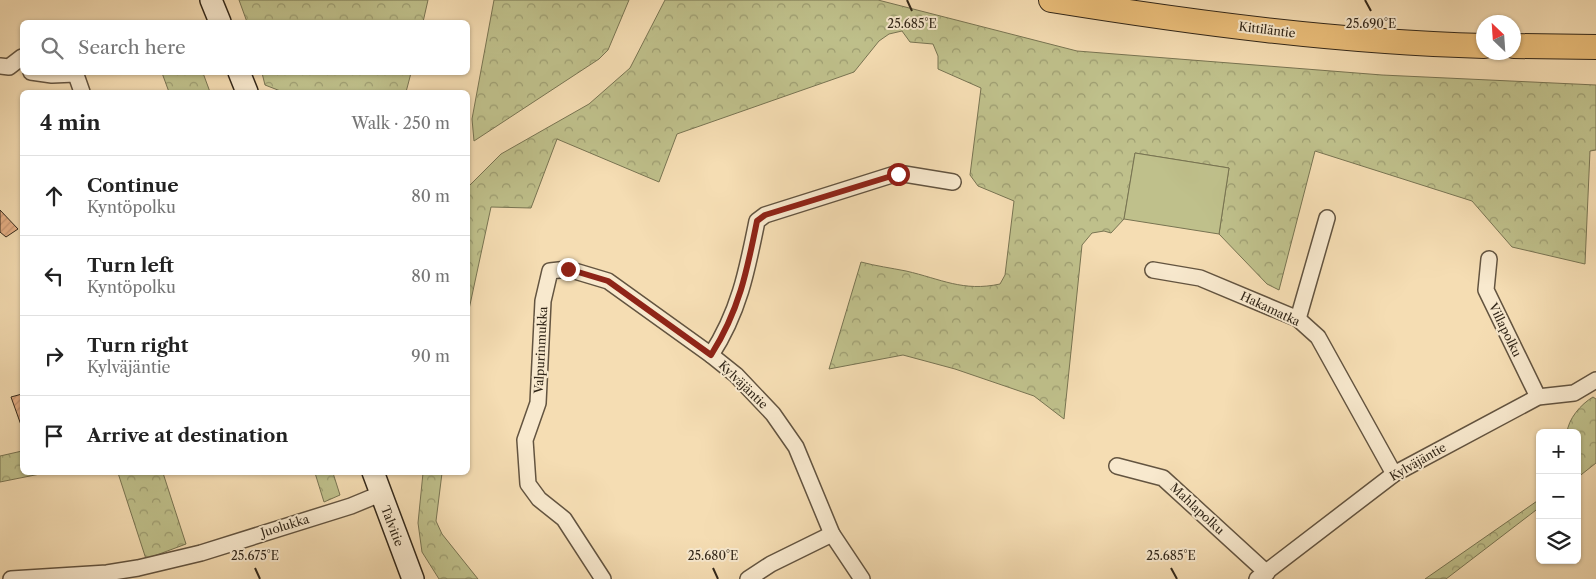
<!DOCTYPE html>
<meta charset="utf-8">
<style>
body{margin:0;font-family:"Libre Caslon Text",serif;background:#f6f6f6;color:#222}
.controls{position:absolute;right:15px;bottom:15px;display:grid;overflow:hidden;border-radius:8px;box-shadow:0 1px 4px #0004}
.controls button{width:45px;height:45px;display:grid;place-items:center;padding:0;border:0;border-bottom:1px solid #e0e0e0;background:#fff;color:#222;font:25px sans-serif}
.compass{position:absolute;left:1476px;top:15px;width:45px;height:45px;border-radius:50%;background:#fff;box-shadow:0 1px 4px #0004;rotate:335deg}
.stop{position:absolute;width:15px;height:15px;margin:-11px;border:4px solid #8f2418;border-radius:50%;background:#fff}
.stop.end{background:#8f2418;border-color:#fff;box-shadow:0 1px 5px #0008}
.list{margin:0;padding:0;list-style:none}
h2{display:flex;justify-content:space-between;align-items:center;height:65px;margin:0;padding:0 20px;font-size:21px}
h2 small{font-size:16px;font-weight:400;color:#767676}
.list li{display:grid;grid-template-columns:32px 1fr auto;gap:15px;align-items:center;box-sizing:border-box;height:80px;padding:0 20px;border-top:1px solid #e0e0e0}
.list b{display:block;font-size:19px;white-space:nowrap}
.list p{margin:0;font-size:16px;white-space:nowrap;color:#767676}
.list em{font-size:16px;font-style:normal;color:#767676}
.icon{flex:none;width:28px;height:28px;fill:none;stroke:currentColor;stroke-width:2;stroke-linecap:round;stroke-linejoin:round}
.map{position:relative;flex:none;width:1596px;height:579px;overflow:hidden}
.search{position:absolute;background:#fff;box-shadow:0 1px 4px #0004;left:20px;top:20px;width:450px;height:55px;display:flex;align-items:center;gap:12px;box-sizing:border-box;padding:0 18px;border-radius:8px;color:#767676;font-size:19px}
.panel{position:absolute;background:#fff;box-shadow:0 1px 4px #0004;left:20px;top:90px;width:450px;height:385px;border-radius:8px}
.map>svg:first-child{display:block}
.forest{fill:url(#forest-crowns);stroke:#787452}
.pitch{fill:#bfc08b;stroke:#787452}
.building{fill:url(#building-hatch);stroke:#322719}
.lines{fill:none;stroke-linecap:round;stroke-linejoin:round}
.street-casing{stroke:#635440;stroke-width:18}
.secondary-casing{stroke:#322719;stroke-width:24}
.primary-casing{stroke:#322719;stroke-width:26}
.street{stroke:#f8e9ce;stroke-width:15}
.secondary{stroke:#f8e9ce;stroke-width:21}
.primary{stroke:#eabe7a;stroke-width:24}
.route{stroke:#8f2418;stroke-width:6}
.ticks{fill:none;stroke:#322719;stroke-width:2}
.labels{text-anchor:middle;stroke-width:4;stroke-linejoin:round;paint-order:stroke}
.street-label{font-size:12px;fill:#322719;stroke:#f8e9ce}
.ticks-label{font-size:12px;text-anchor:middle;fill:#322719;stroke:#f8e9ce;stroke-width:4;stroke-linejoin:round;paint-order:stroke}
</style>
<div class="map">
<svg width="1596" height="579" viewBox="0 0 1596 579">
<defs>
<pattern id="forest-crowns" width="20" height="18" patternUnits="userSpaceOnUse" patternTransform="scale(1.25)"><rect width="20" height="18" fill="#bfc08b"/><path d="M2 6a3 3 0 1 1 6 0M12 15a3 3 0 1 1 6 0" fill="none" stroke="#9c9c71"/></pattern>
<pattern id="building-hatch" width="6" height="6" patternUnits="userSpaceOnUse" patternTransform="scale(1.25)"><rect width="6" height="6" fill="#e7b086"/><path d="M-1 1l2-2M0 6l6-6M5 7l2-2" fill="none" stroke="#c79773"/></pattern>
</defs>
<rect width="100%" height="100%" fill="#f5ddb3"/>
<filter id="stains"><feTurbulence type="fractalNoise" baseFrequency=".004" numOctaves="4"/><feColorMatrix values="0 0 0 0 .2 0 0 0 0 .09 0 0 0 0 .02 0 0 0 .5 -.17"/></filter>
<radialGradient id="worn" r=".72"><stop offset=".6" stop-color="#630" stop-opacity="0"/><stop offset="1" stop-color="#630" stop-opacity=".3"/></radialGradient>
<g class="forest">
<polygon points="239,0 428,0 423,22 247,22"/>
<polygon points="494,0 629,0 608,50 599,59 474,141 472,119"/>
<path d="M665 0H878L1077 51 1382 75 1596 85V150L1590 151 1585 264 1512 247 1472 201 1315 151 1279 290 1267 284 1219 234 1229 168 1135 153 1124 219 1111 233 1104 231 1092 233 1082 245 1064 419 1034 396 955 369 903 355 829 369 861 262C876 266 891 268 906 271 941 279 963 292 1000 284L1005 275 1014 201 978 186 970 175 981 88 938 69V56L933 44 910 42 902 31 889 34 879 41 854 72 677 134 659 182 557 139 531 208 491 207 468 314V187L501 154 589 104 630 68Z"/>
<polygon points="162,73 203,73 210,92 169,92"/>
<polygon points="262,73 262,72 411,73 406,92 283,92 265,85"/>
<path d="M1593 397 1596 399V463L1577 478V433H1567C1568 419 1581 404 1593 397Z"/>
<polygon points="22,451 22,472 45,473 0,482 0,456"/>
<polygon points="118,473 163,473 186,544 146,559"/>
<polygon points="315,473 333,473 340,495 324,502"/>
<polygon points="423,473 442,473 436,521 442,534 478,579 439,579 422,552 418,523"/>
<polygon points="1540,499 1540,507 1446,579 1425,579"/>
</g>
<polygon class="pitch" points="1135,153 1229,168 1219,234 1124,219"/>
<g class="building">
<polygon points="0,210 18,229 6,237 0,232"/>
<polygon points="22,394 22,425 21,425 11,397"/>
</g>
<g class="lines">
<defs>
<g id="street">
<polyline points="0,66 9,67 22,57"/>
<polyline points="31,72 52,75 75,74"/>
<polyline points="75,72 82,92"/>
<polyline points="1489,259 1486,290 1538,397"/>
<polyline points="1153,270 1200,278 1298,319 1318,337 1394,474"/>
<polyline points="1298,319 1327,218"/>
<path d="M711 355C739 312 747 271 757 221L765 215 898 173 953 182"/>
<polyline points="1117,466 1163,478 1267,573"/>
<polyline points="11,579 107,573 138,568 201,553 351,506 380,494"/>
<polyline points="603,579 564,519 539,499 528,484 525,440 538,403 543,301 550,271 568,269 608,281 711,355 736,375 773,414 796,447 832,534 862,579"/>
<polyline points="748,579 771,564 832,534"/>
<polyline points="1257,579 1394,474 1538,397 1574,393 1596,380"/>
</g>
<g id="secondary">
<polyline points="211,0 220,22"/>
<polyline points="239,72 247,92"/>
<polyline points="373,472 413,579"/>
</g>
<g id="primary">
<path d="M1051 0C1194 23 1338 42 1484 46"/>
<polyline points="1514,46 1596,47"/>
</g>
</defs>
<use href="#street" class="street-casing"/>
<use href="#secondary" class="secondary-casing"/>
<use href="#primary" class="primary-casing"/>
<use href="#street" class="street"/>
<use href="#secondary" class="secondary"/>
<use href="#primary" class="primary"/>
</g>
<g class="lines">
<path class="route" d="M568 269 608 281 711 355C739 311 747 271 757 221L765 215 898 174"/>
</g>
<path class="ticks" d="M907 0 912 11M1365 0 1371 11M255 568 260 579M713 568 718 579M1171 568 1177 579"/>
<g class="labels">
<g class="street-label">
<text transform="translate(1267 30) rotate(7)" y="4">Kittiläntie</text>
<text transform="translate(1270 309) rotate(25)" y="4">Hakamatka</text>
<text transform="translate(1505 330) rotate(64)" y="4">Villapolku</text>
<text transform="translate(541 350) rotate(-87)" y="4">Valpurinmukka</text>
<text transform="translate(743 385) rotate(44)" y="4">Kylväjäntie</text>
<text transform="translate(1418 462) rotate(-30)" y="4">Kylväjäntie</text>
<text transform="translate(1197 509) rotate(43)" y="4">Mahlapolku</text>
<text transform="translate(285 526) rotate(-17)" y="4">Juolukka</text>
<text transform="translate(392 526) rotate(69)" y="4">Talvitie</text>
</g>
</g>
<g class="ticks-label">
<text x="912" y="28">25.685°E</text>
<text x="1371" y="28">25.690°E</text>
<text x="255" y="560">25.675°E</text>
<text x="713" y="560">25.680°E</text>
<text x="1171" y="560">25.685°E</text>
</g>
<rect width="100%" height="100%" filter="url(#stains)"/>
<rect width="100%" height="100%" fill="url(#worn)"/>
</svg>
<div class="controls">
<button>+</button>
<button>−</button>
<button><svg class="icon" aria-label="layers" viewBox="0 0 24 24"><path d="M12 4l9 5-9 5-9-5zM3 14l9 5 9-5"/></svg></button>
</div>
<svg class="compass" viewBox="-18 -18 36 36"><path d="M0-13l5 13h-10z" fill="#e53935"/><path d="M0 13l5-13h-10z" fill="#767676"/></svg>
<div class="stop" style="left:898px;top:174px"></div>
<div class="stop end" style="left:568px;top:269px"></div>
<div class="search"><svg class="icon" aria-label="search" viewBox="0 0 24 24"><circle cx="10" cy="10" r="6"/><path d="M15 15l6 6"/></svg>Search here</div>
<section class="panel">
<h2>4 min<small>Walk · 250 m</small></h2>
<ul class="list">
<li><svg class="icon" aria-label="ahead" viewBox="0 0 24 24"><path d="M12 20V5M6 11l6-6 6 6"/></svg><div><b>Continue</b><p>Kyntöpolku</p></div><em>80 m</em></li>
<li><svg class="icon" aria-label="left" viewBox="0 0 24 24"><path d="M17 20v-9H6M10 6l-5 5 5 5"/></svg><div><b>Turn left</b><p>Kyntöpolku</p></div><em>80 m</em></li>
<li><svg class="icon" aria-label="right" viewBox="0 0 24 24"><path d="M7 20v-9h11M14 6l5 5-5 5"/></svg><div><b>Turn right</b><p>Kylväjäntie</p></div><em>90 m</em></li>
<li><svg class="icon" aria-label="arrive" viewBox="0 0 24 24"><path d="M6 21V4h12l-3 4 3 4H6"/></svg><div><b>Arrive at destination</b></div></li>
</ul>
</section>
</div>
